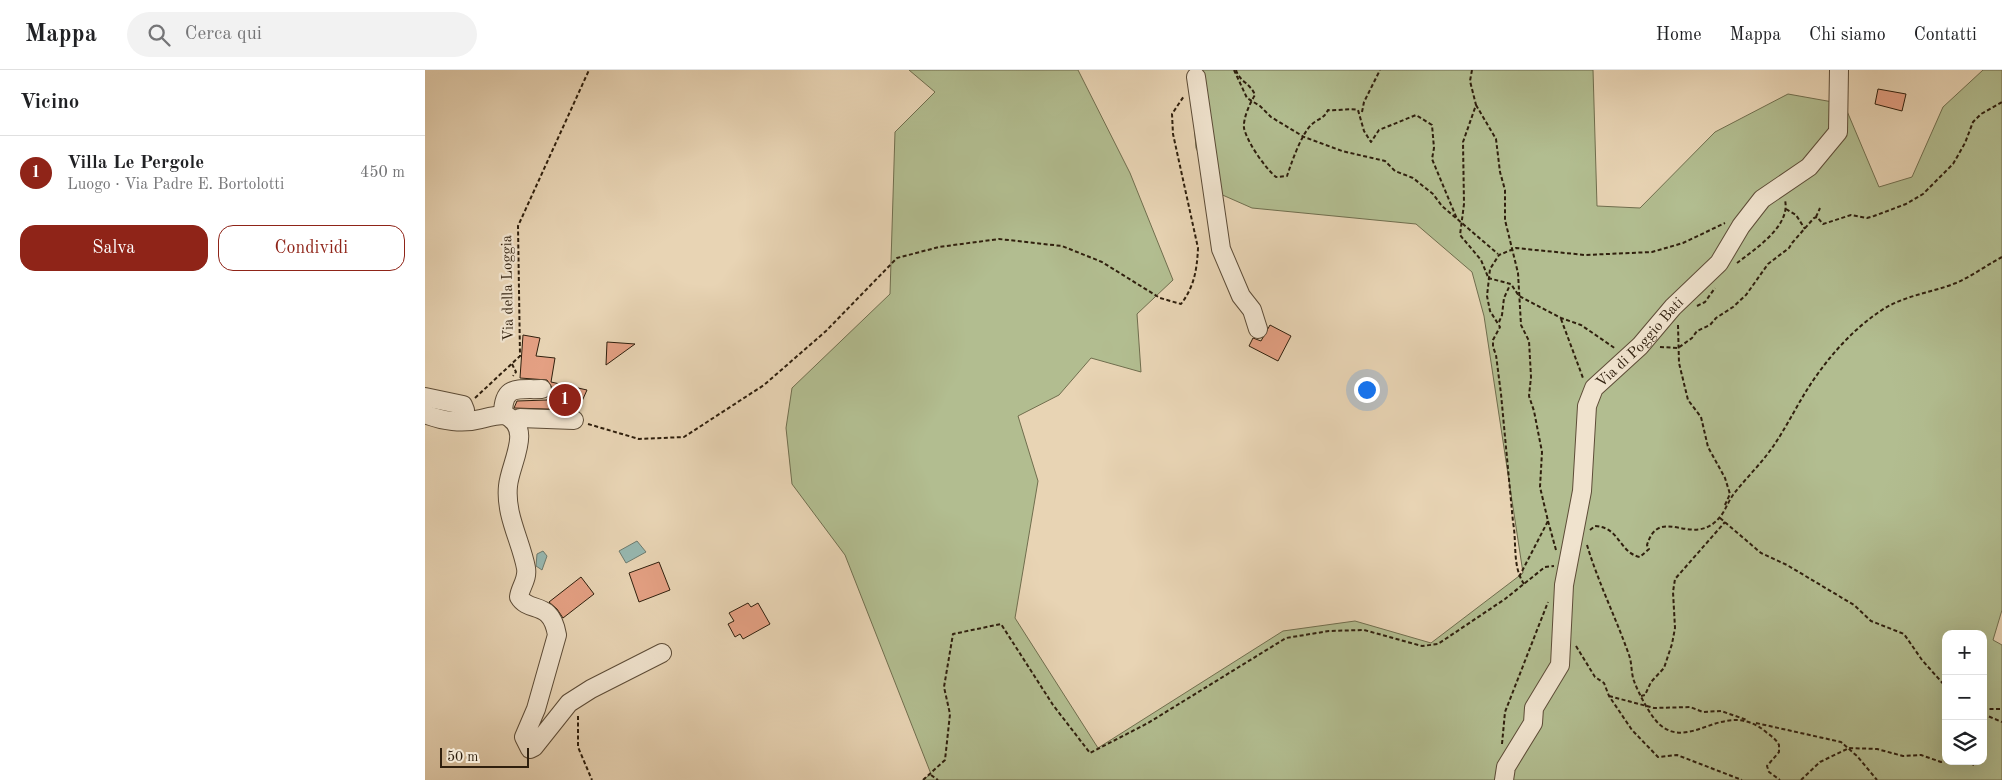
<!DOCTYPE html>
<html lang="it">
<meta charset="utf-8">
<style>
body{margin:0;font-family:"Old Standard TT",serif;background:#f2f2f2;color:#202124}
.controls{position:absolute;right:15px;bottom:15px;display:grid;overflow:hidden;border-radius:10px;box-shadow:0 5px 20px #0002}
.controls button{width:45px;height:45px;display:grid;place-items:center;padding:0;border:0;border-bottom:1px solid #e0e0e0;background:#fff;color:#202124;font:25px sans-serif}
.scale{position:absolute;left:15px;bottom:12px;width:89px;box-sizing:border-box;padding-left:5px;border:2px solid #2f1f0d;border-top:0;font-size:14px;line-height:18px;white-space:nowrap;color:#2f1f0d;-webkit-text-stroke:4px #f0e3ce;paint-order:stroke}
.you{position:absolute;left:941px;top:319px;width:18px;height:18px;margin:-12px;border:4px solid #fff;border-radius:50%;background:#1a73e8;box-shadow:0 0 0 8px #1a73e833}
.badge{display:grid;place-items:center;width:32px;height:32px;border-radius:50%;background:#8f2418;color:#fff;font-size:16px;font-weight:700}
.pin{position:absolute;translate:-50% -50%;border:2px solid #fff;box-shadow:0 1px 5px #0006}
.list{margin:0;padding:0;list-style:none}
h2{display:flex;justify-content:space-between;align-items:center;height:65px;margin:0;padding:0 20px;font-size:21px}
h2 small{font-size:16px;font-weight:400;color:#757577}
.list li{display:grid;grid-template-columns:32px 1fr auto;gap:15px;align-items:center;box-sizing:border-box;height:75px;padding:0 20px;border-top:1px solid #e0e0e0}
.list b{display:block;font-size:19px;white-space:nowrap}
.list p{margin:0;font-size:16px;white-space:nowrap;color:#757577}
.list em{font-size:16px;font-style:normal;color:#757577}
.actions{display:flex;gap:10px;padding:15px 20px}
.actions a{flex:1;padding:11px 0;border:1px solid #8f2418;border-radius:15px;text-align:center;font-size:18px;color:#8f2418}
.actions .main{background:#8f2418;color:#fff}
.icon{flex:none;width:28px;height:28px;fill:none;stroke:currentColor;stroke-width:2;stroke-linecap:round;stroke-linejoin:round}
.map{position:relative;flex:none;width:1577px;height:710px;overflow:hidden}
header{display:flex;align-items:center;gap:30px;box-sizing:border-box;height:70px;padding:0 25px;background:#fff;border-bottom:1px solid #e0e0e0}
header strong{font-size:24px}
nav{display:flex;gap:28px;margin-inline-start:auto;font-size:18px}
.search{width:350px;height:45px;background:#f2f2f2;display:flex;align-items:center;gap:12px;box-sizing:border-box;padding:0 18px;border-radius:28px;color:#757577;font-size:19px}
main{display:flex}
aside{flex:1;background:#fff}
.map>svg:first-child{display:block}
.green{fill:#b2bd90;stroke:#706e4e;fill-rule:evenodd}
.water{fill:#97b8b1;stroke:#6d7b6f}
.building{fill:#e4a083;stroke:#2f1f0d}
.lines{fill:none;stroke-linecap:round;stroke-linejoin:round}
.minor-casing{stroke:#5d4c37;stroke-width:20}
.path{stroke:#2f1f0d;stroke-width:2;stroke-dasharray:4 2.5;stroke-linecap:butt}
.minor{stroke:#f0e3ce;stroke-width:18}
.labels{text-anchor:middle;stroke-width:4.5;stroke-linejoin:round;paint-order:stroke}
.street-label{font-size:15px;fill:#2f1f0d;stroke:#f0e3ce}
</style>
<header>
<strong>Mappa</strong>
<div class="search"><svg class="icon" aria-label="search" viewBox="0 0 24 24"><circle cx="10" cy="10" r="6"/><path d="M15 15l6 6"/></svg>Cerca qui</div>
<nav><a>Home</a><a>Mappa</a><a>Chi siamo</a><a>Contatti</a></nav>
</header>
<main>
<aside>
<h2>Vicino<small></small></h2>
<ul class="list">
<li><span class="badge">1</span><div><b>Villa Le Pergole</b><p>Luogo · Via Padre E. Bortolotti</p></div><em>450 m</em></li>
</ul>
<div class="actions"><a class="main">Salva</a><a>Condividi</a></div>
</aside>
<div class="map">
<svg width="1577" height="710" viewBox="0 0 1577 710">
<rect width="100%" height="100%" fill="#e8d4b4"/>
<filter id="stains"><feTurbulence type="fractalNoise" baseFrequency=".004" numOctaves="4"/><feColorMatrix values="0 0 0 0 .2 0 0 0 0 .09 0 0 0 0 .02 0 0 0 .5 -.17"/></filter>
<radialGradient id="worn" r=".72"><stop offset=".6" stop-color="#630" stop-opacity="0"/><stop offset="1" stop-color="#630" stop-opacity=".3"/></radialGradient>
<path class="green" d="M484 0H653L705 103 748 210 712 244 716 302 666 288 634 325 593 346 613 411 590 548 673 678 858 561 930 551 1006 573 1098 503 1059 246 1047 202 991 154 827 138 793 123 771 78 765 0H1168L1172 136 1215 138 1290 62 1363 24 1419 34 1454 117 1487 107 1518 37 1558 0H1577V540L1568 570 1577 575V710H498L506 704 420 485 367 414 361 358 367 318 465 224 470 62 510 22ZM1521 564H1558V691H1521Z"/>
<g class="water">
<polygon points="212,471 221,482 201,493 194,481"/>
<polygon points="118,481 122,486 117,500 111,496 112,484"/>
</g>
<g class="building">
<polygon points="1453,19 1481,24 1477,41 1450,34"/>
<polygon points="845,255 866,266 853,291 824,276 828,268 836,271"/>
<polygon points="98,265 115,268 111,286 130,288 126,312 162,320 153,340 89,338 92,331 122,330 128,319 122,310 95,308"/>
<polygon points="182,272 210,274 181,295"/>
<polygon points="234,492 245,520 214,532 204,503"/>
<polygon points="156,507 169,524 138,548 132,539 124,532"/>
<polygon points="323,533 326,537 333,533 345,554 318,569 315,564 310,567 303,554 309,551 304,543"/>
</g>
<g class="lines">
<defs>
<g id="minor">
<polyline points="771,7 796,179 816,226 827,240 833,259"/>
<polyline points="0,327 38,335 40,340 37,351"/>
<path d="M0 344C17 351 38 354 56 349 64 347 71 345 80 345 109 358 85 393 83 416 80 445 96 471 101 498 103 510 95 517 94 527 104 544 126 529 132 565L111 639 99 667 105 679 109 677 144 633 166 619 237 583"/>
<path d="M78 345C78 314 92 320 117 319"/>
<polyline points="91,351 95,348 149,350"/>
<path id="s1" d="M1079 710 1081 697 1108 653 1109 638 1135 595 1139 515 1157 421 1162 336 1169 318 1215 276 1248 237 1294 193 1316 156 1337 129 1384 97 1413 62 1414 0"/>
</g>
</defs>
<use href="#minor" class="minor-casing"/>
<g class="path">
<polyline points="809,0 822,28 835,36 846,47 879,67 917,81 960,91 970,101 988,108 1008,124 1017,136 1073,184"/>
<path d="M811 0C814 11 826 14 830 25 825 33 818 48 819 58 822 72 840 98 851 107L862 106C866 94 876 65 886 55 892 49 899 49 903 40 913 41 923 38 933 40L939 61 946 72 954 60 991 45 1007 55 1009 78 1007 89 1032 149"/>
<polyline points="1047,0 1045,11 1051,35 1038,72 1039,134 1035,165 1056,190 1063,207"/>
<polyline points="1051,35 1071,69 1075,102 1080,120 1080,150 1093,203 1096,255 1104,271 1106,307 1104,326 1109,341 1117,382 1115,417 1123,451 1094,507"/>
<polyline points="937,42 939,32 955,0"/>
<polyline points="1361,139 1371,145 1380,159"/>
<polyline points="1391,147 1395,138"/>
<path d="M1312 193C1330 179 1366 156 1360 130"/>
<polyline points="1063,208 1086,214 1094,226 1136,248 1156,255 1191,279"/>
<polyline points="1272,236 1280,232 1290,218"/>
<polyline points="1136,249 1158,308"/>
<polyline points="1074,252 1077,245 1079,228 1085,215"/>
<polyline points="1253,255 1254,293 1263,330 1276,347 1283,377 1300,408 1305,424 1299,437"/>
<polyline points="1235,277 1253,278 1267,268 1272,261 1285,255 1291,248 1308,237 1321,225 1343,194 1364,178 1367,173 1389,148 1392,147 1398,154 1426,145 1442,148 1449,146 1481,134 1498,124 1528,94 1540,73 1548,52 1556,44 1577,32"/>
<polyline points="87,294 91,302 88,306"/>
<polyline points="50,328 95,286 93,156 164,0"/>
<path d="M163 354 214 369 259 367 339 315 401 261 472 188 514 177 574 169 637 176 677 192 735 228 756 234C769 217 772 200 773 178L748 64 747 44 759 26"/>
<polyline points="1295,448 1336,483 1362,495 1429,535 1446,551 1479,564 1497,590 1521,617"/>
<polyline points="1123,451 1131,480"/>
<path d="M1165 460 1170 456C1195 457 1194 483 1215 487L1224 479 1222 475C1235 433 1268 480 1295 447 1300 441 1303 432 1308 425 1320 409 1335 395 1347 378 1359 361 1369 341 1380 323 1399 292 1426 260 1457 240 1480 225 1506 223 1531 213 1547 206 1562 195 1577 187"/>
<path d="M1162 475C1173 512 1191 548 1204 585 1207 593 1206 603 1209 611 1214 624 1224 644 1234 654 1266 683 1299 627 1341 662 1346 666 1351 669 1354 675V682L1342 696 1344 702 1355 710"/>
<path d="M1099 514C1087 496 1092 473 1088 452L1076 324 1071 285 1068 277V270L1075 257 1065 241 1062 226 1065 199 1074 185 1091 178 1160 185 1227 182 1258 173 1300 153"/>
<polyline points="1151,576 1170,607 1179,613 1184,626 1207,660 1233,687 1252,685 1317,710"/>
<polyline points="1184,626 1229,638 1265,637 1278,642 1296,641 1322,650"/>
<polyline points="1216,626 1220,625 1226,612 1239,598 1247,574 1250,558 1248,522 1250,509 1300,452"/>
<polyline points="1558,639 1577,639"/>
<polyline points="1558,644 1577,652"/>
<polyline points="153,646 153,677 167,710"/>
<polyline points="1331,653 1416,672 1432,686 1452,710"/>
<polyline points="1077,674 1080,642 1123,532"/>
<polyline points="1541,691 1549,695"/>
<polyline points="506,705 513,710"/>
<polyline points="498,710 520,690 525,644 519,617 528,564 576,554 628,635 665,683 723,653 861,568 904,561 939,560 997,576 1013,574 1080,529 1120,497 1129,496"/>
<polyline points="1376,710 1395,692 1424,678 1452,679 1478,686 1496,685 1516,692 1521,691"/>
</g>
<use href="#minor" class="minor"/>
</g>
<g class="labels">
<g class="street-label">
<text transform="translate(82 218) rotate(-91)" y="5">Via della Loggia</text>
<text dy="5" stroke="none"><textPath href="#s1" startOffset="475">Via di Poggio Bati</textPath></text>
</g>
</g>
<rect width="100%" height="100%" filter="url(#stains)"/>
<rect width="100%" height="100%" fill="url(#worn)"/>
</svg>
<div class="controls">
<button>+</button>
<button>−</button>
<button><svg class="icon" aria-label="layers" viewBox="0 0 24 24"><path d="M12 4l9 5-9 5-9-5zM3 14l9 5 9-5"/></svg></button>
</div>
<div class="scale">50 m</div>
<div class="you"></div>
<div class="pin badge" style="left:140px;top:330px">1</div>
</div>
</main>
